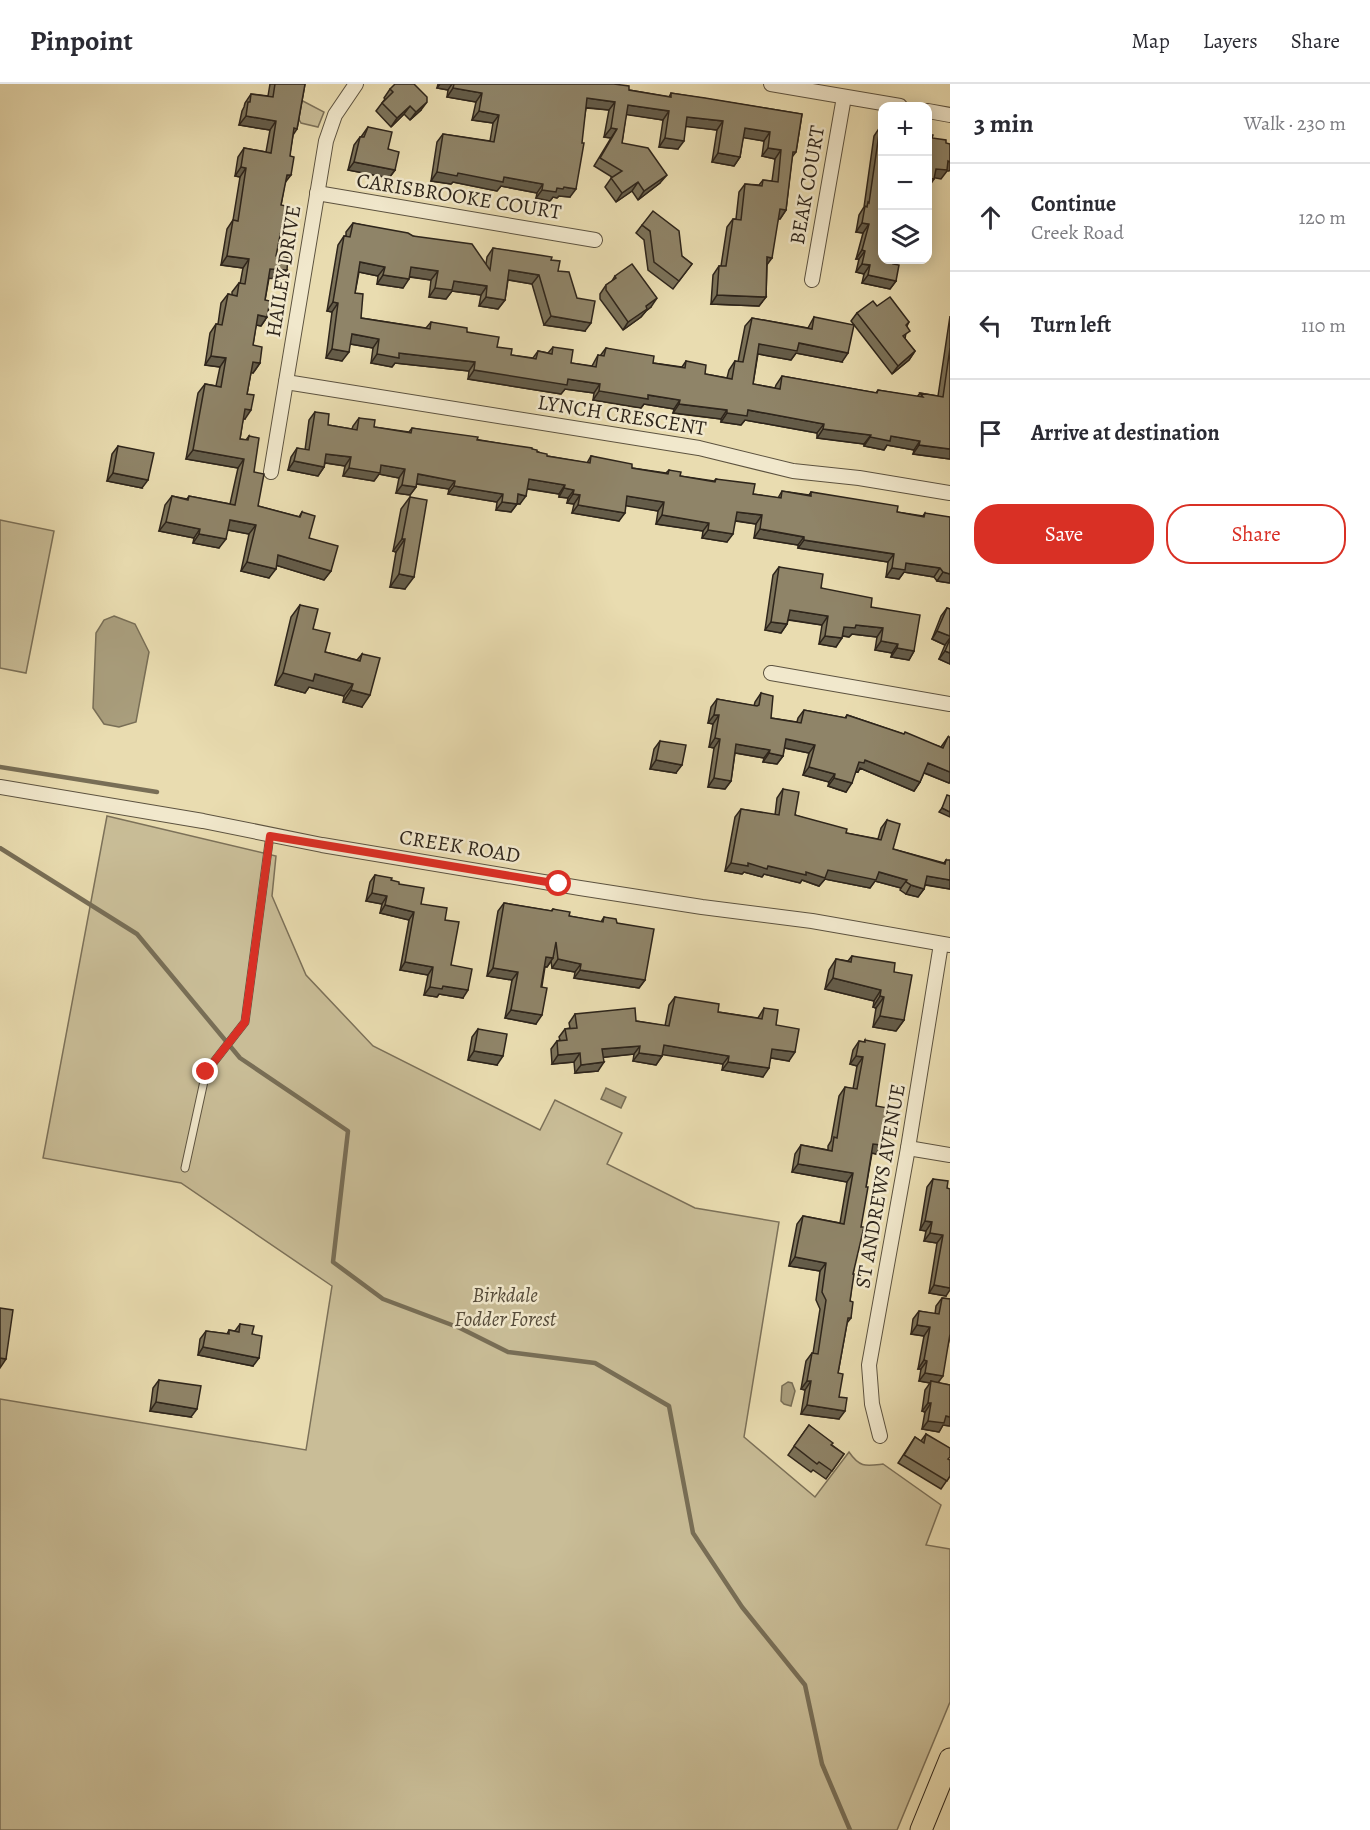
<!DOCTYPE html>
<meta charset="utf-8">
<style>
body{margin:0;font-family:Alegreya,serif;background:#f7f7f7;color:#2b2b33}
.controls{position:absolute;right:18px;top:18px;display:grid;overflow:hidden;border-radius:12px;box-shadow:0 3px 15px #0003}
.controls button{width:54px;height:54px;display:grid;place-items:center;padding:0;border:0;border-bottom:2px solid #e1e1e2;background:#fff;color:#2b2b33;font:30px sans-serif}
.stop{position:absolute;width:18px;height:18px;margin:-14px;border:4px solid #d93025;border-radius:50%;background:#fff}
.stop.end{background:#d93025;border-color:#fff;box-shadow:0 2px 6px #0008}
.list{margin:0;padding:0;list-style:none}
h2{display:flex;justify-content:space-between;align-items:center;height:78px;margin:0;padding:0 24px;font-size:26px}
h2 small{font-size:20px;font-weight:400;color:#7c7c81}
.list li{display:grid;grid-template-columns:39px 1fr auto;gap:18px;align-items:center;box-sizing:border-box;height:108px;padding:0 24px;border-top:2px solid #e1e1e2}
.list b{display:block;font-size:22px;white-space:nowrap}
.list p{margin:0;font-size:20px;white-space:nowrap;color:#7c7c81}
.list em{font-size:20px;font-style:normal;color:#7c7c81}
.actions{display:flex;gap:12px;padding:18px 24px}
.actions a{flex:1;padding:14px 0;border:2px solid #d93025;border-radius:24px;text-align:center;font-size:21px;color:#d93025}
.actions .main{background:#d93025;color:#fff}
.icon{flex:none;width:33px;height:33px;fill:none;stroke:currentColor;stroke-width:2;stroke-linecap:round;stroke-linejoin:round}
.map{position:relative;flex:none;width:950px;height:1746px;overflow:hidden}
header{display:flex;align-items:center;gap:36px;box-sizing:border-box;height:84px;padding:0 30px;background:#fff;border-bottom:2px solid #e1e1e2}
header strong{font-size:28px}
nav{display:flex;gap:33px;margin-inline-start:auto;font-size:21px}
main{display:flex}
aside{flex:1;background:#fff}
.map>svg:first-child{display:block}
.green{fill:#c9bd97;stroke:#7c7159;stroke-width:1.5}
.water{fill:#a99e7d;stroke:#786e56;stroke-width:1.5}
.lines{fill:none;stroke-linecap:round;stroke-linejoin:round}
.stream{stroke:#786e56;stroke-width:4.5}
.lane-casing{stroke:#5d5340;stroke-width:9}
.street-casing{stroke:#5d5340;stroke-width:16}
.primary-casing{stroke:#2e251b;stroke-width:23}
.lane{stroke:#f1e8cc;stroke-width:7}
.street{stroke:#f1e8cc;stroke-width:14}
.primary{stroke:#e9dcb0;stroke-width:21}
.wall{fill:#7b7259;stroke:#2e251b;stroke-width:1.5}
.shaded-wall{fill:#645c49;stroke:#2e251b;stroke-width:1.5}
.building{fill:#8f8468;stroke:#2e251b;stroke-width:1.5}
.route{stroke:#d93025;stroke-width:8}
.labels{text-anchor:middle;stroke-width:5;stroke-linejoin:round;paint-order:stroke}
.street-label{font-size:21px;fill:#2e251b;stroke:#f1e8cc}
.park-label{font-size:21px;font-style:italic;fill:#554b3a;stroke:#f1e8cc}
</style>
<header>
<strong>Pinpoint</strong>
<nav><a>Map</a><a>Layers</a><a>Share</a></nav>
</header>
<main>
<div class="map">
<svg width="950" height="1746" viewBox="0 0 950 1746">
<rect width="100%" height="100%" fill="#e9dcb0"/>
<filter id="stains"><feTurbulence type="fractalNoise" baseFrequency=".00333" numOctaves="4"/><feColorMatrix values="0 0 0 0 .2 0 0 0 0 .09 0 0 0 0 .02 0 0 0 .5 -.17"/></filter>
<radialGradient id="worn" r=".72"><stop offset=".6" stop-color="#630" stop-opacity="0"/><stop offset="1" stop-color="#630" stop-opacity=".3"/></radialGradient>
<g class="green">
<polygon points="299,15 324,28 318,43 301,39 296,31"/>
<polygon points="0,436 54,447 26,589 0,584"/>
<path d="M107 732 276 772 272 812 306 891 373 962 540 1046 555 1016 622 1049 607 1080 695 1124 779 1138 744 1353 815 1413 849 1368C860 1384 866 1382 883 1380L941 1421 926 1461 950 1465V1618L897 1746H0V1315L306 1366 332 1202 181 1099 43 1074Z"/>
</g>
<g class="water">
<polygon points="114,532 135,540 149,568 136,638 119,643 104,640 93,624 96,549 104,536"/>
<polygon points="606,1004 626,1013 621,1024 601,1015"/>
<polygon points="788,1298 792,1299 795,1307 791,1322 784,1320 781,1317 782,1302"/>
</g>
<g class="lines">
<g class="stream">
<polyline points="0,683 157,708"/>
<polyline points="0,764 137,850 240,974 348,1047 333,1178 383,1215 460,1244 508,1268 595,1279 669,1322 693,1449 742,1523 805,1601 822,1680 850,1746"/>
</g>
<defs>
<polyline id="lane" points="185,1084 206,988 245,938 270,751"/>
<g id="street">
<polyline points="771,0 900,22"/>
<polyline points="928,27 950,31"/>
<polyline points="317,109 595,156"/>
<polyline points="812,196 844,13"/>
<polyline points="286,298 699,364 793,387 859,394 950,409"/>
<polyline points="271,388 326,57 335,31 356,0"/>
<polyline points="771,589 950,620"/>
<polyline points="0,703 203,737 322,761 580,804 702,823 812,837 950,861"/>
<polyline points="908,1064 950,1071"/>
<polyline points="880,1352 872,1320 869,1281 908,1064 941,860"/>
</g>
<polyline id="primary" points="921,1746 950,1675"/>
</defs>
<use href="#lane" class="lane-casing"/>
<use href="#street" class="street-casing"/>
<use href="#primary" class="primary-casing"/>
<use href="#lane" class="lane"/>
<use href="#street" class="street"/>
<use href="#primary" class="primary"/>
</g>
<g class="wall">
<polygon points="270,0 305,0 297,45 293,51 281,121 276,172 287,186 280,195 269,194 265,216 267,233 261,242 256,241 253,261 260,279 253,289 251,288 247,310 245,335 243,335 240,355 246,356 249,352 258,422 299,433 302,428 309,454 331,487 324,496 276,481 269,494 241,487 249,450 228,446 219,464 193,459 194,454 159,447 165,421 172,412 187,415 189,412 230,420 238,384 186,375 198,309 205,300 216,302 220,283 205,281 210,249 216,240 218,240 221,219 228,210 232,211 232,208 239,199 240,200 243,184 221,181 227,145 233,136 240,93 235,92 238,73 244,64 266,68 270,46 239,41 242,27 244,23 245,19 251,10 268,12"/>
<polygon points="438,0 614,0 629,6 669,13 671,9 802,30 796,68 792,73 786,126 780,135 778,135 767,181 766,213 759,222 711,220 713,191 719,182 721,182 727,143 733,135 736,135 739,108 745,100 759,101 763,96 772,97 775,75 762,72 764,57 743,53 740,73 734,82 712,78 717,46 686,42 678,65 659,63 663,36 626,30 622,59 660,99 638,116 632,107 616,118 605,103 612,93 594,82 611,54 604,53 609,26 586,24 570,113 559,112 557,114 553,113 550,117 536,114 537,109 501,102 497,107 453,98 451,100 431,97 437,58 443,50 490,57 493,39 472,36 476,18 447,13 448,6 437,4"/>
<polygon points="390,5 421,26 410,36 404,30 391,43 376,27 385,15 384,14"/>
<polygon points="368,43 388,65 395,86 389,94 348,86 354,61 360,53 361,53"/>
<polygon points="880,43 893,180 896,197 890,205 862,199 864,190 856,188 859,175 856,175 863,149 856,148 859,131 864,123 874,52"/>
<polygon points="353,139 413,152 486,180 487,173 493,164 551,176 558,187 585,247 544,241 532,200 508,196 505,216 498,225 479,222 481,211 452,207 446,215 429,213 431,196 409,193 403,204 377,200 378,192 359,188 355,209 361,234 426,244 431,238 467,248 511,271 533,274 538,267 548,269 553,263 571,279 592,282 598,271 600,272 606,264 653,279 682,283 686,277 705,290 727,294 729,286 735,277 738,278 745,242 752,234 808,244 814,233 842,278 796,269 791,276 758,270 753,300 775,304 776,301 782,292 876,309 878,306 917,313 920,309 938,312 950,232 950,375 913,370 914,366 887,361 884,366 864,362 864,360 817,354 817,349 745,336 741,341 721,338 721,335 673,329 674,325 644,320 641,324 593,316 594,309 565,305 561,310 468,295 469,287 395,279 392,283 371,279 373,264 350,260 342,277 326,274 332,228 327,227 338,161 344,152 346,152 346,148"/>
<polygon points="642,141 692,180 673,205 648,186 644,156 636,149"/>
<polygon points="615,192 651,223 646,227 641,233 623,246 600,215 600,210 606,201 612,197"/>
<polygon points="877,222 909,238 907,242 905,255 915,267 909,276 892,290 851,237 857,229"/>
<polygon points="315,328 328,341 352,345 353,342 359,334 374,343 409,348 412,344 532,365 547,372 587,379 591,372 632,384 666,389 669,386 680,392 714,397 716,395 753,410 778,414 782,407 809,411 811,408 897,428 923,432 925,429 950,499 937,497 934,493 904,488 899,495 886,493 888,478 798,464 798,461 754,454 756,440 735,437 727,458 702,454 703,447 656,440 658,427 626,421 619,437 572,429 574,420 567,419 568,414 559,413 559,410 527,405 520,420 517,420 511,428 496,426 497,418 448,410 449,405 416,400 416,403 410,411 396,409 399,394 379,390 374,397 343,392 345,382 325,379 324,383 318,392 288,386 291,373 297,364 305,366 309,336"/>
<polygon points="118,362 142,404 107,397 112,370"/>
<polygon points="410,413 405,505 390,503 396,468 393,467 401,425"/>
<polygon points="779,483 821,504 871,523 914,567 909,576 891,573 892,569 875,566 877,553 852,550 849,553 842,552 836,563 819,560 822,541 788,536 787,540 781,549 765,546 773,491"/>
<polygon points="300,521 325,568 357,576 362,570 362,623 343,618 344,612 309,603 305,609 275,601 291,533"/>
<polygon points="947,524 950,525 950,580 939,575 945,561 932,555 941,532"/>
<polygon points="761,609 771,634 797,638 798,634 804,626 845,634 847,631 941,663 948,653 949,699 924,689 920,698 914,707 860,684 858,688 856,687 846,708 828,702 829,698 803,691 809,669 784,664 783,672 777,680 763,678 764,674 735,669 731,697 725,705 708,703 714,664 709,663 713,640 708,639 711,623 717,615 754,622 755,618"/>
<polygon points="660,657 676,689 650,685 654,665"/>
<polygon points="783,705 795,731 846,749 878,755 881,744 887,736 893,765 944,779 946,776 950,805 925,801 924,805 918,813 906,810 900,806 901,804 875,797 870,804 825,795 819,802 802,796 800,799 764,790 762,793 744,788 742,790 725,787 735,733 741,725 775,731 777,714"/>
<polygon points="375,791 391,796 399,800 421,820 445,836 451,881 463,914 439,910 437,913 424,911 428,891 400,886 409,836 380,829 382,820 366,817 370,798"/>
<polygon points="504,819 551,827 553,825 569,832 601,838 604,833 617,839 645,896 639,904 574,894 575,888 552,884 551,877 547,883 545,883 536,940 505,934 512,896 487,892 498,827"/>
<polygon points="852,872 894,888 904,936 896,947 873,943 876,924 873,923 874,917 825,905 829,886 836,875 848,877"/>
<polygon points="675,913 718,928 758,934 764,924 776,941 789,977 771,974 763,993 722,986 723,980 663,970 662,972 656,981 633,977 634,970 603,973 598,987 575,989 574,978 552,980 551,965 557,957 560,956 559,953 565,945 570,944 569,939 575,930 636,937 665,942 669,921"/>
<polygon points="478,945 497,981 468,976 472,953"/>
<polygon points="865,956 876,1022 876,1070 872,1069 866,1103 853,1190 850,1217 851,1234 847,1239 838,1289 839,1335 801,1330 805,1306 801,1305 806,1277 812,1269 813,1269 820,1225 816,1216 820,1187 789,1182 797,1140 803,1132 840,1139 847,1098 792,1088 795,1070 801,1061 828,1066 828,1062 831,1057 839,1012 845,1003 853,1005 857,982 850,980 853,966 859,957 864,958"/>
<polygon points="933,1095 947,1104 946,1212 929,1209 937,1159 924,1157 926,1147 920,1146 927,1103"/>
<polygon points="942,1214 950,1215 950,1253 938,1299 950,1301 950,1342 943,1341 939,1348 922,1345 925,1328 922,1327 925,1306 930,1299 919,1297 921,1285 918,1285 924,1252 911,1250 913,1235 919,1227 935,1230 936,1222"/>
<polygon points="240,1240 252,1250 253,1282 198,1271 200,1255 206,1247 227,1250 229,1246 235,1247"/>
<polygon points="159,1296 191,1333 150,1327 153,1304"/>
<polygon points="809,1341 832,1361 844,1370 826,1395 813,1386 811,1388 788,1371"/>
<polygon points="926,1350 948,1375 950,1392 941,1405 898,1379 915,1353 921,1357"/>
</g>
<g class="shaded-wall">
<polygon points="440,0 452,0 448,6 437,4"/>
<polygon points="453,4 482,9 476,18 447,13"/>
<polygon points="587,14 615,18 609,26 581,23"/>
<polygon points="427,18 421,26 410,36 416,28"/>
<polygon points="628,21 669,27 663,36 622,30"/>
<polygon points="410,22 404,30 391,43 397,34"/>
<polygon points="479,27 499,31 493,39 472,36"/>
<polygon points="246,32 276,37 270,46 239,41"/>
<polygon points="687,33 723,37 717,46 681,42"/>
<polygon points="611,44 617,45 611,54 604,53"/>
<polygon points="745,44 770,48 764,57 739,53"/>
<polygon points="665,54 684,57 678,65 659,63"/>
<polygon points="768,64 781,66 775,75 762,72"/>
<polygon points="718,69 740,73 734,82 712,78"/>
<polygon points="948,77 950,78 950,86 949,87 947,87 941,95 930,93 936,85"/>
<polygon points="354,78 395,86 389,94 348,86"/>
<polygon points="241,83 246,84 240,93 235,92"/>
<polygon points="437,88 458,89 504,93 543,100 537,109 501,102 497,107 453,98 451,100 431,97"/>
<polygon points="287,91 291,91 284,100"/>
<polygon points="667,91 660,99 638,116 644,107"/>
<polygon points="927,94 934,95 928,104"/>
<polygon points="638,98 632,107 616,118 622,109"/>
<polygon points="564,103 576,105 570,113 559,112 557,114 553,113 550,117 536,114 542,106"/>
<polygon points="780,125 786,126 780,135 773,134"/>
<polygon points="862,139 869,140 863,149 856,148"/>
<polygon points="862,166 865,167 859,175 856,175"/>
<polygon points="227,172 249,175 243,184 221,181"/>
<polygon points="767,173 772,174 766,182"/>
<polygon points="360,178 385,183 378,192 354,187"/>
<polygon points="862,180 870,181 864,190 856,188"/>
<polygon points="411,183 438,187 431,196 405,192"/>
<polygon points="270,185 287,186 280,195 264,194"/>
<polygon points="509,186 539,191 532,200 503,195"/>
<polygon points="383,191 409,195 403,204 377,200"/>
<polygon points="868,191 896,197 890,205 862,199"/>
<polygon points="454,197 487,202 481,211 452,207 446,215 429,213 435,204"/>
<polygon points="717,211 766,213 759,222 711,220"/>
<polygon points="486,213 505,216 498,225 479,222"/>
<polygon points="657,214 651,223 646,227 641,233 623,246 628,238 646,222"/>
<polygon points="333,218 338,219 332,228 327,227"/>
<polygon points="258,231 267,233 261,242 252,240"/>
<polygon points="551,232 591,239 585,247 544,241"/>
<polygon points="352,250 379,255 373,264 345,259"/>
<polygon points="799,259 848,269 842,278 796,269 791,276 753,269 759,260"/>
<polygon points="332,265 349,268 342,277 326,274"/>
<polygon points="915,267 909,276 892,290 898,282"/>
<polygon points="399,269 475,278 469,287 395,279 392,283 371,279 377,270"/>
<polygon points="211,272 226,274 220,283 205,281"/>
<polygon points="253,278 260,279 253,289 246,287"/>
<polygon points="474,286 568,295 600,300 594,309 565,305 561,310 468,295"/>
<polygon points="599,307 648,311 680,316 674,325 644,320 641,324 593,316"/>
<polygon points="679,320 727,326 721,335 673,329"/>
<polygon points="245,325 251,326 245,335 238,334"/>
<polygon points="748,326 824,340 817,349 745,336 741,341 721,338 727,329"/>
<polygon points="823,345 871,351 864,360 817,354"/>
<polygon points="891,352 920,357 914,366 887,361 884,366 864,362 870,353"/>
<polygon points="919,361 950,365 950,375 913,370"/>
<polygon points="193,366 244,375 238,384 186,375"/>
<polygon points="326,370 351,373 345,382 320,378"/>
<polygon points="294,377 324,383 318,392 288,386"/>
<polygon points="381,381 405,385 399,394 379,390 374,397 343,392 349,384"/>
<polygon points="113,389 148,396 142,404 107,397"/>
<polygon points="418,390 455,397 449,405 412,399"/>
<polygon points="529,395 565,401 559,410 523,404"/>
<polygon points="402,401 416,403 410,411 396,409"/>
<polygon points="454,402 503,410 497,418 448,410"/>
<polygon points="564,404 574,406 568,414 559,413"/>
<polygon points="518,410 526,412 520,420 512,419"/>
<polygon points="573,410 580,411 574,420 567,419"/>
<polygon points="627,412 664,418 658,427 621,421"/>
<polygon points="502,418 517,420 511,428 496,426"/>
<polygon points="578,421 625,429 619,437 572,429"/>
<polygon points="737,428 762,431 756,440 731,436"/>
<polygon points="662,431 709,439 703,447 656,440"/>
<polygon points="230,436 256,441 249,450 223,445"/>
<polygon points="166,438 200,445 194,454 159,447"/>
<polygon points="760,445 804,453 798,461 754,454"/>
<polygon points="708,446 733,450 727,458 702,454"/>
<polygon points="199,450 226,455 219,464 193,459"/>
<polygon points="402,455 405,455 396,468 393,467"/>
<polygon points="804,456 894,470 888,478 798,464"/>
<polygon points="278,471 331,487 324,496 272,480"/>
<polygon points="247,478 276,485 269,494 241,487"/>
<polygon points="906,479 940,484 934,493 904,488 899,495 886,493 892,484"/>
<polygon points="943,488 950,490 950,499 937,497"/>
<polygon points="399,490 414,493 405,505 390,503"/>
<polygon points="790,526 828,532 822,541 784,535"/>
<polygon points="771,538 787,540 781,549 765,546"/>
<polygon points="856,541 883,544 877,553 852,550 849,553 838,551 844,543"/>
<polygon points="937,547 950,552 950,554 945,561 932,555"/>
<polygon points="825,552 842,554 836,563 819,560"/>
<polygon points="881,557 898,560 892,569 875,566"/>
<polygon points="897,564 914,567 909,576 891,573"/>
<polygon points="945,567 950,569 950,580 939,575"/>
<polygon points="283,589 315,590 353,600 344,612 309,603 305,609 275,601"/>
<polygon points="351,606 370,611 362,623 343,618"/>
<polygon points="714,631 719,631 713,640 708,639"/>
<polygon points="715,654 720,655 714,664 709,663"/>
<polygon points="786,655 815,661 809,669 780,663"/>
<polygon points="736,660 770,666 764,674 730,668"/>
<polygon points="769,669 783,672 777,680 763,678"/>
<polygon points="656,676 682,681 676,689 650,685"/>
<polygon points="865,676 920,698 914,707 860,684 858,688 853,686 859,678"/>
<polygon points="928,679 950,688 950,697 949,699 922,688"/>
<polygon points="809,683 835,690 829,698 803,691"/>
<polygon points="714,694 731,697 725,705 708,703"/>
<polygon points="834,694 852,699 846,708 828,702"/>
<polygon points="942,724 950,728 950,733 939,728"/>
<polygon points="731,779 748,779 768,782 806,788 828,786 879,788 907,796 901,804 875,797 870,804 825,795 819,802 802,796 800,799 764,790 762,793 744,788 742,790 725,787"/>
<polygon points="927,792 950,796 950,805 921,800"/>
<polygon points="911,801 924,805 918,813 906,810"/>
<polygon points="372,809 387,812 382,820 366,817"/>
<polygon points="385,821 414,828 409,836 380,829"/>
<polygon points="546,873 553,874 547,883 540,882"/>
<polygon points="558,875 581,880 575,888 552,884"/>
<polygon points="405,878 433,883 428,891 400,886"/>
<polygon points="493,884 518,888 512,896 487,892"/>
<polygon points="580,886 645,896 639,904 574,894"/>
<polygon points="833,894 881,906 874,917 825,905"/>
<polygon points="443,902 468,906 463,914 439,910 437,913 424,911 430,903"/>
<polygon points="880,912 884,913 876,924 873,923"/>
<polygon points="511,926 542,931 536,940 505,934"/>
<polygon points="880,932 904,936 896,947 873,943"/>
<polygon points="664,961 729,972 723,980 658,970"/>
<polygon points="640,962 634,970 597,974 602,965"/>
<polygon points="772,965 795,968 789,977 766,973"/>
<polygon points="474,967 503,972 497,981 468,976"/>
<polygon points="580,969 574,978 552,980 558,971"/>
<polygon points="639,969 662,972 656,981 633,977"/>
<polygon points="856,972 863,973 857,982 850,980"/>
<polygon points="604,978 598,987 575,989 581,981"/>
<polygon points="728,978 769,984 763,993 722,986"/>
<polygon points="873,1060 882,1061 876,1070 867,1068"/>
<polygon points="798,1080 853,1089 847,1098 792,1088"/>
<polygon points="925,1137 932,1138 926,1147 920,1146"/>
<polygon points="930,1149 943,1151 937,1159 924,1157"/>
<polygon points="795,1173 826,1179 820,1187 789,1182"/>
<polygon points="934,1201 950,1204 950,1206 946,1212 929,1209"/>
<polygon points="917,1241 930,1243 924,1252 911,1250"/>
<polygon points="203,1263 259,1274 253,1282 198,1271"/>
<polygon points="0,1274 6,1275 0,1284"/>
<polygon points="924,1276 927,1277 921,1285 918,1285"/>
<polygon points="925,1289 943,1292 937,1300 931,1297 930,1299 919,1297"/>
<polygon points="807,1297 811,1297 805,1306 801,1305"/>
<polygon points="156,1318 197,1325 191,1333 150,1327"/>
<polygon points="928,1319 931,1319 925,1328 922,1327"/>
<polygon points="807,1321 845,1327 839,1335 801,1330"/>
<polygon points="946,1332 950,1333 950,1342 943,1341 939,1348 922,1345 928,1337"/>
</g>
<g class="building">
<polygon points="275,0 305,0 297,45 294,44 290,72 294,73 291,91 287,91 281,121 286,122 276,172 288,174 287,186 270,185 265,216 270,217 267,233 258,231 253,261 262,263 260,279 253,278 247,310 254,311 251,326 245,325 240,355 248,356 249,352 259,354 254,388 264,390 258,422 300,433 302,428 315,432 309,454 338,462 331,487 278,471 276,485 247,478 256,441 230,436 226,455 199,450 200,445 166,438 172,412 188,416 189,412 235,421 244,375 193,366 205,300 221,303 226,274 211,272 216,240 222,241 228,210 237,212 239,199 245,200 249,175 227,172 233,136 238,137 246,84 241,83 244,64 271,69 276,37 246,32 248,18 250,18 251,10 273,13"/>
<polygon points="395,0 414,0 427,13 427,18 416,28 410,22 397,34 382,19 393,8 390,5"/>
<polygon points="454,0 614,0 629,2 629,6 671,13 671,9 705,14 802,30 796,68 793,68 786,126 780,125 772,174 767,173 766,213 717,211 719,182 726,182 733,135 741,136 745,100 762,102 763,96 778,98 781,66 768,64 770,48 745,44 740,73 718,69 723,37 687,33 684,57 665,54 669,27 628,21 622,59 648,64 667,91 644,107 638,98 622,109 611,94 622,87 600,74 617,45 611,44 615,18 587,14 582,59 584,59 576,105 564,103 563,105 557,104 556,108 542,106 543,100 504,93 503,98 458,89 457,92 437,88 443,50 494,58 499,31 479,27 482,9 453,4"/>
<polygon points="368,43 392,48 388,65 399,68 395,86 354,78 360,53 364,53"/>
<polygon points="880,43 882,44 882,176 894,176 893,180 899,181 896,197 868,191 870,181 862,180 865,167 862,166 869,140 862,139 865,122 867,123 868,118 869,119"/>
<polygon points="927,50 933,51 932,54 946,56 946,59 950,60 950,78 948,77 947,86 936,85 934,95 927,94"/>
<polygon points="653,127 679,147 682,172 692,180 679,197 654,178 650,147 642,141"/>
<polygon points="353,139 408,149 413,152 472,160 490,186 493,164 552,173 551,176 560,177 558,187 569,188 577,214 595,217 591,239 551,232 539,191 509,186 505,216 486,213 487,202 454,197 452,206 435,204 438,187 411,183 409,195 383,191 385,183 360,178 355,209 363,210 361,234 430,245 431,238 467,244 467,248 499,253 497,263 512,265 511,271 536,275 538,267 552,270 553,263 573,266 571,279 596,283 598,271 604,272 606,264 654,272 653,279 685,284 686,277 706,281 705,290 732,295 735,277 743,278 752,234 812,245 814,233 854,241 848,269 799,259 797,267 759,260 753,300 780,305 782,292 877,309 878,306 923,313 920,309 943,313 950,264 950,365 919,361 920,357 891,352 890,357 870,353 871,351 823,345 824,340 748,326 747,332 727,329 727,326 679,320 680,316 648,311 648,315 599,307 600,300 568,295 567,301 474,286 475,278 399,269 399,274 377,270 379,255 352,250 349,268 332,265 338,219 333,218 344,152 350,153"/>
<polygon points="632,180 657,214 646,222 647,225 628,238 606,206 606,201 616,194 615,192"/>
<polygon points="890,213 909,238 906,241 910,247 903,252 915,267 898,282 857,229 873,217 877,222"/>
<polygon points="315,328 329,330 328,341 357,346 359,334 375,336 374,343 411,349 412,344 478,353 477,356 532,364 532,365 537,366 537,368 547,370 547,372 590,379 591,372 632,380 632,384 668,390 669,386 681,388 680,392 715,398 716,395 755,400 753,410 781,414 782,407 811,412 811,408 898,422 897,428 924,433 925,429 950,433 950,490 943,488 940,484 906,479 905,486 892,484 894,470 804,456 804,453 760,445 762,431 737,428 733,450 708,446 709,439 662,431 664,418 627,412 625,429 578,421 580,411 573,410 574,406 564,404 565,401 529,395 526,412 518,410 517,420 502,418 503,410 454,402 455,397 418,390 416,403 402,401 405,385 381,381 380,389 349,384 351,373 326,370 324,383 294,377 297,364 309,366"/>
<polygon points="118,362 154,369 148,396 113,389"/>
<polygon points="410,413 427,416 414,493 399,490 405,455 402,455"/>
<polygon points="779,483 823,490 821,504 872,514 871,523 920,531 914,567 897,564 898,560 881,557 883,544 856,541 855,544 844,543 842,554 825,552 828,532 790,526 787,540 771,538"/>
<polygon points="300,521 318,525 313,545 330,549 325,568 360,577 362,570 380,574 370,611 351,606 353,600 315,590 313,597 283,589"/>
<polygon points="947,524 950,525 950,552 937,547"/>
<polygon points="950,555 950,569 945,567"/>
<polygon points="761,609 773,612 771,634 801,639 804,626 846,634 847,631 904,650 905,648 943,664 948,653 950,653 950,688 928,679 920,698 865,676 864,679 859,678 852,699 834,694 835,690 809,683 815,661 786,655 783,672 769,669 770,666 736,660 731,697 714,694 720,655 715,654 719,631 714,631 717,615 757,622 759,621"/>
<polygon points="660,657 686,661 682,681 656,676"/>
<polygon points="783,705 799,708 795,731 847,745 846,749 881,756 887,736 900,740 893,765 945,780 946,776 950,776 950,796 927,792 924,805 911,801 906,798 907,796 879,788 876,796 828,786 825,794 806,788 806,791 768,782 767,785 748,779 748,782 731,779 741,725 779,731"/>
<polygon points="947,711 950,712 950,728 942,724"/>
<polygon points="375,791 392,794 391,796 399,798 399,800 424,804 421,820 447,824 445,836 459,838 451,881 472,885 468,906 443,902 442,905 430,903 433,883 405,878 414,828 385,821 387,812 372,809"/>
<polygon points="504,819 552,827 553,825 570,828 569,832 603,838 604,833 616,835 617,839 654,845 645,896 580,886 581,880 558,875 556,858 553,874 546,873 541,903 547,904 542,931 511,926 518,888 493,884"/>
<polygon points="852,872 895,879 894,888 912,891 904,936 880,932 884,913 880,912 881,906 833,894 836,875 851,878"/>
<polygon points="675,913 719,920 718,928 762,935 764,924 778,926 776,941 799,945 795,968 772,965 769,984 728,978 729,972 664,961 662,972 639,969 640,962 602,965 604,978 581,981 580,969 558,971 557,957 567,956 565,945 577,944 575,930 635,924 636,937 669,942"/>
<polygon points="478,945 507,950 503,972 474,967"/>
<polygon points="865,956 885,960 876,1022 888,1024 882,1061 873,1060 866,1103 868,1103 861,1143 864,1143 853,1190 854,1190 850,1217 853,1218 851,1234 848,1234 838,1289 843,1290 839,1313 847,1314 845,1327 807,1321 811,1297 807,1297 812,1269 818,1270 826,1216 822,1208 826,1179 795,1173 803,1132 844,1140 853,1089 798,1080 801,1061 832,1067 834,1053 837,1054 845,1003 857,1005 863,973 856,972 859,957 865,958"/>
<polygon points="933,1095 948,1097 947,1104 950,1105 950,1204 934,1201 943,1151 930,1149 932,1138 925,1137"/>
<polygon points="942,1214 950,1215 950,1250 943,1292 925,1289 927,1277 924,1276 930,1243 917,1241 919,1227 939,1230"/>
<polygon points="0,1224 13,1226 6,1275 0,1274"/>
<polygon points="240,1240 254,1242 252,1250 262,1252 259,1274 203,1263 206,1247 229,1250 229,1246 239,1248"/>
<polygon points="159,1296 201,1302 197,1325 156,1318"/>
<polygon points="931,1297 950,1301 950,1333 946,1332 944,1339 928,1337 931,1319 928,1319"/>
<polygon points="809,1341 833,1359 831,1361 844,1370 832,1387 819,1378 817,1380 794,1362"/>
<polygon points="926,1350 950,1364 950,1373 948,1375 950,1376 950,1392 947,1397 904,1371 915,1353 924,1359"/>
</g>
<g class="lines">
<polyline class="route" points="206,988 245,938 270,752 559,800"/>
</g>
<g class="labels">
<g class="street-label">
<text transform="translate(807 101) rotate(-80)" y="7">BEAK COURT</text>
<text transform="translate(459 112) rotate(9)" y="7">CARISBROOKE COURT</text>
<text transform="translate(283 187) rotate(-81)" y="7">HAILEY DRIVE</text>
<text transform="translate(622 331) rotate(9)" y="7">LYNCH CRESCENT</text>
<text transform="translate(460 762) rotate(9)" y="7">CREEK ROAD</text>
<text transform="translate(880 1102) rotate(-80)" y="7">ST ANDREWS AVENUE</text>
</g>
<g class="park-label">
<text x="505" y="1218">Birkdale<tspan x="505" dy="24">Fodder Forest</tspan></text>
</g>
</g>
<rect width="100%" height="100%" filter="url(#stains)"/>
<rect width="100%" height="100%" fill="url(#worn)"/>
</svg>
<div class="controls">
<button>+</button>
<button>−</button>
<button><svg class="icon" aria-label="layers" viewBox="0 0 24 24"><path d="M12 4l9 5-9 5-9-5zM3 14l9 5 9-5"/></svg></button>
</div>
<div class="stop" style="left:559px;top:800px"></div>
<div class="stop end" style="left:206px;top:988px"></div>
</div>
<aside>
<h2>3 min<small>Walk · 230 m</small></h2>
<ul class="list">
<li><svg class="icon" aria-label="ahead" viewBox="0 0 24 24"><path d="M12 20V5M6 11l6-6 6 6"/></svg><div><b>Continue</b><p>Creek Road</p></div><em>120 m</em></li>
<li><svg class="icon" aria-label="left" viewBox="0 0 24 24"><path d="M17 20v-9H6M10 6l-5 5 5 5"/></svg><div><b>Turn left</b></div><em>110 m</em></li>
<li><svg class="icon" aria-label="arrive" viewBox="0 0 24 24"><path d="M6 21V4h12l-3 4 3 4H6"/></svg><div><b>Arrive at destination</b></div></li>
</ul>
<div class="actions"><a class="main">Save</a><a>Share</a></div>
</aside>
</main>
